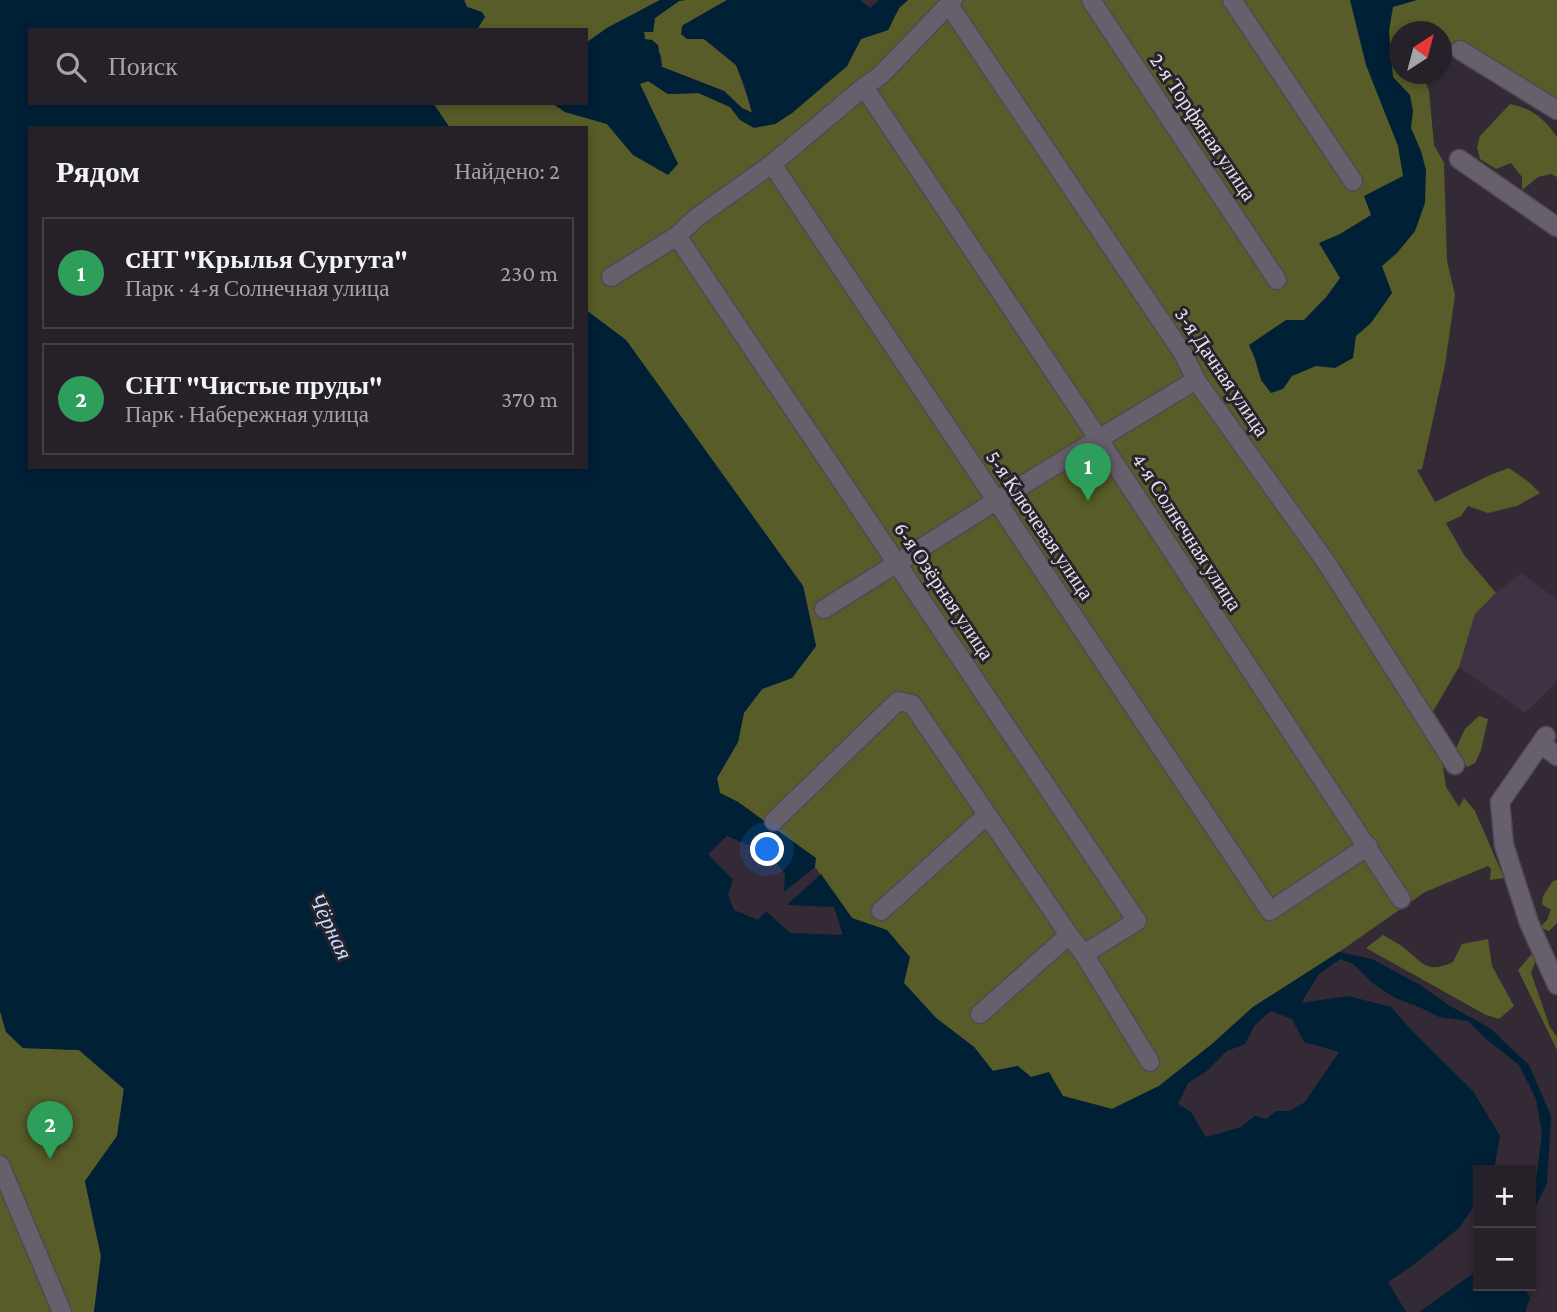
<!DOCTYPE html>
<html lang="ru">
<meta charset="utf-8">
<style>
body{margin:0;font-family:"Crimson Pro",serif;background:#2e2830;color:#f1f3f6}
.controls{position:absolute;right:21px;bottom:21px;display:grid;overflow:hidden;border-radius:0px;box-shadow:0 4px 10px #0003}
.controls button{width:63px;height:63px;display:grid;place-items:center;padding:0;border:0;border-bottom:2px solid #423e45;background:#262028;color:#f1f3f6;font:35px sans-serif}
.compass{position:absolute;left:1389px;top:21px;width:63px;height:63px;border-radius:50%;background:#262028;box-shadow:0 4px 10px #0003;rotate:36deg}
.you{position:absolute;left:768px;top:850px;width:24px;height:24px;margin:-18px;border:5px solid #fff;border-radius:50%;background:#1a73e8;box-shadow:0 0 0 10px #1a73e833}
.badge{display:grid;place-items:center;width:46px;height:46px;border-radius:50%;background:#59c8e5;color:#fff;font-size:23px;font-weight:700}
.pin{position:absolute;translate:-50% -58px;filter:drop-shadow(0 2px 4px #0008)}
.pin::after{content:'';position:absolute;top:37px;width:24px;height:21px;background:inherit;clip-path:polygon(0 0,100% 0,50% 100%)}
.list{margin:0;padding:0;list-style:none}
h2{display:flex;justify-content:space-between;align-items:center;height:91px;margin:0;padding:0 28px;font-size:30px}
h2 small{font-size:23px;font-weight:400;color:#a4a3a8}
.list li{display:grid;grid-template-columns:46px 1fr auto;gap:21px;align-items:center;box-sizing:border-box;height:112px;margin:0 14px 14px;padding:0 14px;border:2px solid #423e45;border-radius:0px}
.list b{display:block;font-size:26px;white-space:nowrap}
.list p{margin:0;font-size:23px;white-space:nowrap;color:#a4a3a8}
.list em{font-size:23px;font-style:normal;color:#a4a3a8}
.icon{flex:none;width:38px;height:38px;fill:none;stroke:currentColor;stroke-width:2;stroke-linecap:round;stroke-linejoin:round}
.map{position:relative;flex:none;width:1557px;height:1312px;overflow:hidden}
.search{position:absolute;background:#262028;box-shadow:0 4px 10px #0003;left:28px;top:28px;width:560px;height:77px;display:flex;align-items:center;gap:18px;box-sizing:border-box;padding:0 24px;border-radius:0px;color:#a4a3a8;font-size:26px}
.panel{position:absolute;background:#262028;box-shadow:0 4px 10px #0003;left:28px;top:126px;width:560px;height:343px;border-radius:0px}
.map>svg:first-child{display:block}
.built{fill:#3e3243}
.green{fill:#585c28}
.water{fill:#002036;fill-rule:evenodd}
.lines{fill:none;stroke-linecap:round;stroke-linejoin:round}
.minor-casing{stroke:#504852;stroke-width:21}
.minor{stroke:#685f6c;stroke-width:18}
.labels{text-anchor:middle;stroke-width:6;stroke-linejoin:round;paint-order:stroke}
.street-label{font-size:21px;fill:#e5dfe7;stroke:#29212c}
.water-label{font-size:23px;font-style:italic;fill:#bddff9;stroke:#29212c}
</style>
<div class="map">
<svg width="1557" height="1312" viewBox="0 0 1557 1312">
<rect width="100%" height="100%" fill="#332a36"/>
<polygon class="built" points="1521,573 1557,599 1557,682 1525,713 1459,667 1475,614 1496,593"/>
<g class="green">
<polygon points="464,0 660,0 607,28 586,43 586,30 473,30 478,28 482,12 467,7"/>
<polygon points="685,0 727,0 683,25 687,39 704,39 736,65 753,113 742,108 724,91 662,67 661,55 645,39 644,32 653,32 655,18 679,1"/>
<polygon points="908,0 1557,0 1557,103 1468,48 1442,41 1442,32 1400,32 1400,74 1422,74 1429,91 1434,145 1444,163 1447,261 1455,295 1445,365 1422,469 1417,470 1435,502 1490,475 1509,468 1529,482 1540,493 1517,506 1488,513 1468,506 1461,516 1446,523 1464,555 1496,593 1475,614 1459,667 1425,725 1441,753 1446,787 1459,807 1464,798 1475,811 1504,878 1490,880 1491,869 1488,866 1425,892 1339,952 1253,1007 1212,1044 1159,1086 1112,1109 1063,1096 1031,1077 1017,1066 993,1071 974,1047 936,1018 904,983 863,923 852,918 815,867 815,858 738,802 720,793 717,778 738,742 743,713 762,689 792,678 816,646 803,586 626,340 586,310 586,128 450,128 435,106 432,103 552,103 565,112 607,124 633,155 678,164 639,84 648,81 668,94 698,93 730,107 740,120 775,124 792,113 847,66 861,39 888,30 899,8"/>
<path d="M1510 104C1531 108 1545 119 1557 137V177L1551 174 1538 177 1522 190V177L1511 163 1496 169 1480 159 1477 147 1480 136Z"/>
<polygon points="1479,716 1488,719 1481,750 1475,763 1467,767 1456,748 1465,729"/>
<polygon points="1557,880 1557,923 1549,931 1540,927 1547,920 1551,909 1549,909 1542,904 1543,896 1553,881"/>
<path d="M1383 935C1391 940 1400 944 1407 950 1425 966 1429 973 1453 962L1462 944 1488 939 1492 966 1514 1006 1499 1019 1486 1015 1366 948Z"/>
<polygon points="1542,942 1531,973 1550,1027 1557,1037 1557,1050 1518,970"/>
<polygon points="0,1011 6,1031 23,1048 79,1050 124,1089 117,1136 85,1182 101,1256 94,1312 0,1312"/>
</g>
<g class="water">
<path d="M0 0H464L467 7 482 12 485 17 478 28 473 30H30V103H385L386 106 389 103H432L435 106 450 128H30V467H586V310L626 340 803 586 816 646 792 678 762 689 744 713 738 742 717 778 720 793 738 802 816 858 815 867 784 892 785 874 771 855 727 836 708 854 733 880 728 895 734 910 758 920 766 911 790 933 843 935 834 907 787 905 821 874 852 918 887 930 910 957 904 983 936 1018 974 1047 993 1071 1018 1066 1031 1077 1049 1072 1063 1096 1112 1109 1159 1086 1212 1044 1253 1007 1339 952 1372 959 1420 985 1450 1006 1490 1028 1529 1065 1551 1116 1547 1183 1531 1216V1200L1534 1194 1542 1134 1536 1099 1519 1065 1486 1039 1468 1021 1439 1017 1419 1007 1395 998 1374 984 1353 964 1340 959 1319 974 1301 1003 1348 996 1391 1007 1414 1033 1473 1091 1500 1136 1494 1170H1478V1200L1459 1228 1412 1266 1388 1282 1406 1312H94L101 1256 85 1181 117 1136 124 1089 79 1050 23 1048 6 1032 0 1011ZM1271 1011 1292 1019 1304 1042 1339 1052 1305 1102 1290 1111H1276L1266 1119 1255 1116 1241 1127 1206 1137 1191 1112 1178 1104 1188 1083 1207 1071 1227 1051 1245 1044 1255 1025Z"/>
<polygon points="660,0 685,0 679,1 655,18 653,32 644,32 645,39 652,40 658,45 662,67 724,91 742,108 752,113 744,84 736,65 704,39 687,39 681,34 682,26 727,0 860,0 870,8 879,0 908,0 899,8 888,30 861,39 847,66 792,113 775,124 754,128 740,120 730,107 699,93 668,94 648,81 640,84 678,164 668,175 633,155 607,124 565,112 552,103 586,103 586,43 607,28"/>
<polygon points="1350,0 1417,0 1393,7 1389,31 1393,77 1410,95 1413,111 1411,128 1421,151 1426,170 1425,203 1415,231 1397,253 1382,266 1392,293 1371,323 1356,336 1353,358 1335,368 1316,366 1292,376 1283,389 1271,393 1261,380 1255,359 1249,345 1286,320 1304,320 1327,296 1340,278 1319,243 1340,234 1371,215 1364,196 1403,176 1398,146 1366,65"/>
<polygon points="1478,1270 1478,1286 1524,1286 1530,1298 1525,1312 1419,1312"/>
</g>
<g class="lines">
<defs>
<g id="minor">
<polyline points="1091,0 1277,280"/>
<polyline points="1232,0 1353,181"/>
<polyline points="949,5 1184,355 1196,380 1326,562 1455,765"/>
<polyline points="1460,50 1557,110"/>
<polyline points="864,87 1098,438 1401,899"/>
<polyline points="1459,159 1557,227"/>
<polyline points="772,164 1270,911 1368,846"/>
<polyline points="677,236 1137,921 1084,954"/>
<polyline points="611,277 677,236 696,218 772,164 864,87 881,75 953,0"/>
<polyline points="824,609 996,501 1196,380"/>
<polyline points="1546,736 1500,802 1504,845 1529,923 1557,985"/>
<polyline points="1541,744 1557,756"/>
<polyline points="774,821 898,701 912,704 1069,935 1084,954 1150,1062"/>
<polyline points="881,911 987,815"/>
<polyline points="980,1014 1069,935"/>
<polyline points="0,1165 62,1312"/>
</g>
</defs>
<use href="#minor" class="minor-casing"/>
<use href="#minor" class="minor"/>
</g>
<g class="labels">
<g class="street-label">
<text transform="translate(1203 127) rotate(56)" y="7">2-я Торфяная улица</text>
<text transform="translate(1222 372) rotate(56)" y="7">3-я Дачная улица</text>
<text transform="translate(1040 525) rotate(56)" y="7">5-я Ключевая улица</text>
<text transform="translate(1187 532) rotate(57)" y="7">4-я Солнечная улица</text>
<text transform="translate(944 591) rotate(56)" y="7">6-я Озёрная улица</text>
</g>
<g class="water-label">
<text transform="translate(331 926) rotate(64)" y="8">Чёрная</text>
</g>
</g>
</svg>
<div class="controls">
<button>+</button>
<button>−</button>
</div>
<svg class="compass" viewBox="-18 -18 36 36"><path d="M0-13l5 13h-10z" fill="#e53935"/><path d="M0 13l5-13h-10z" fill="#a4a3a8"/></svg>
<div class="you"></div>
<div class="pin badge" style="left:1088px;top:501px;background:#2e9e5b">1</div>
<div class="pin badge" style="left:50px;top:1159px;background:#2e9e5b">2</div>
<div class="search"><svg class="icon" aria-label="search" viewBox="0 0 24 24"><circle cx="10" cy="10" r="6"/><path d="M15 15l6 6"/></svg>Поиск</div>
<section class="panel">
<h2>Рядом<small>Найдено: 2</small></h2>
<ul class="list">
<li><span class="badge" style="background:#2e9e5b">1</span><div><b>CНТ &quot;Крылья Сургута&quot;</b><p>Парк · 4-я Солнечная улица</p></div><em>230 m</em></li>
<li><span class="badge" style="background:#2e9e5b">2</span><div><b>СНТ &quot;Чистые пруды&quot;</b><p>Парк · Набережная улица</p></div><em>370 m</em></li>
</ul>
</section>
</div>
